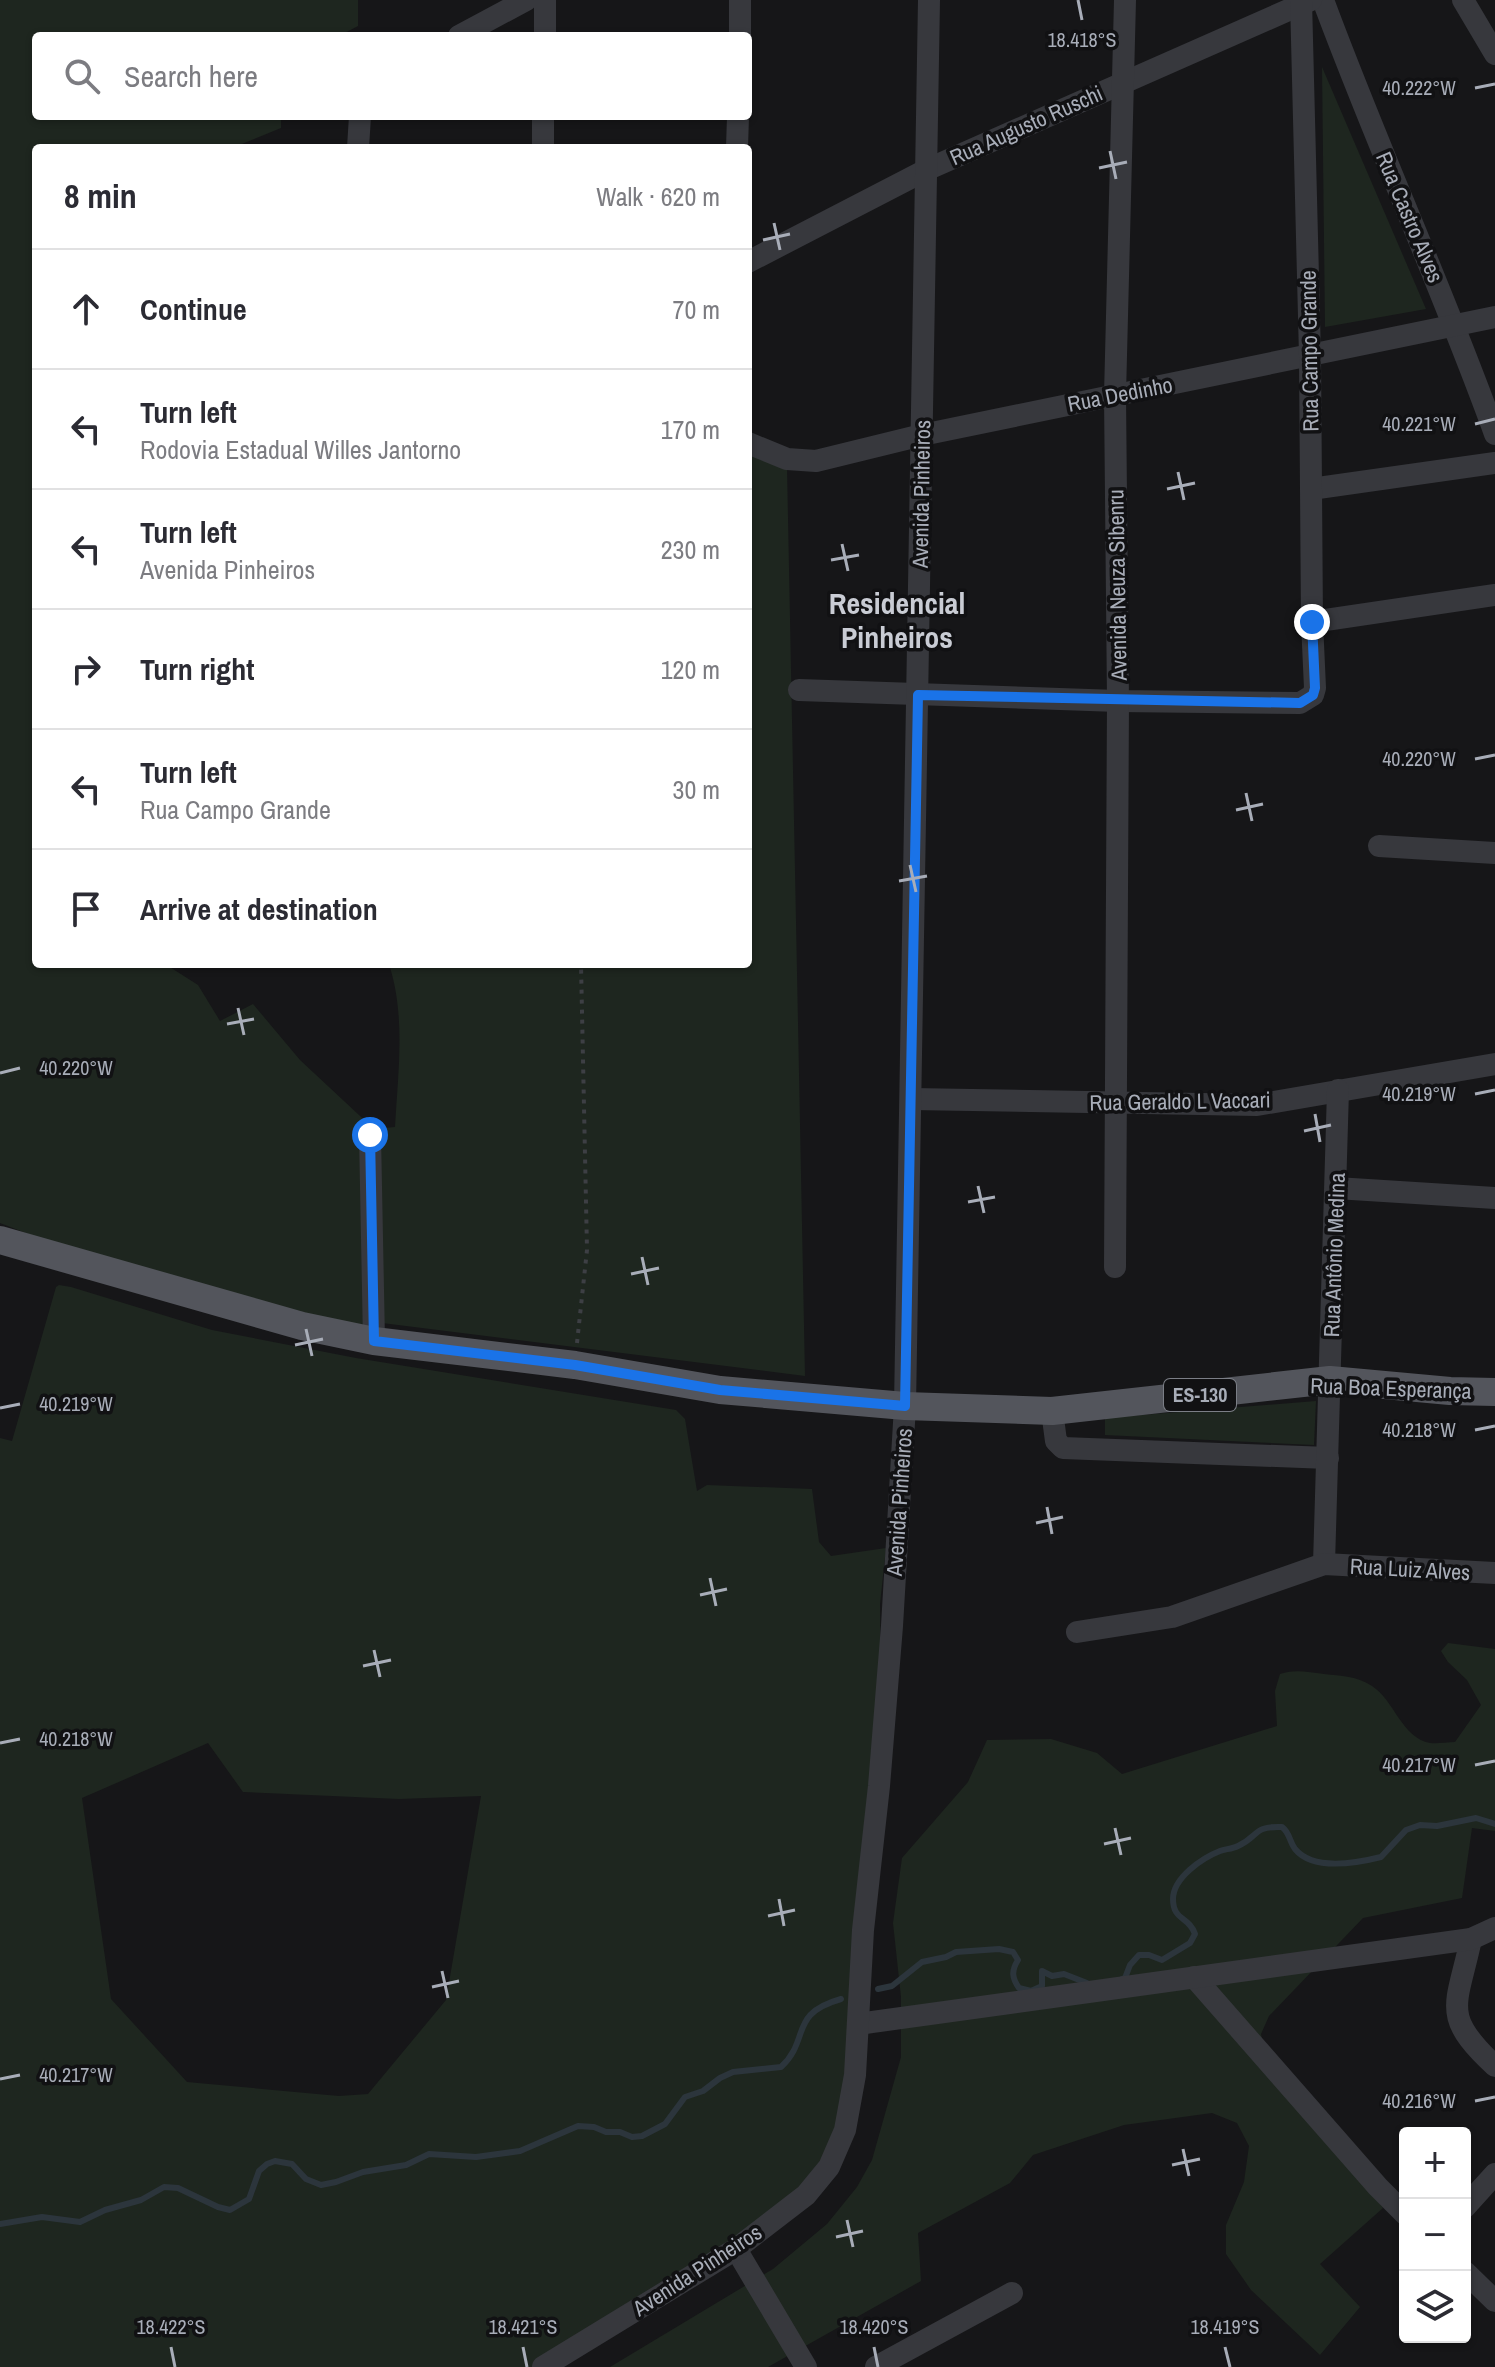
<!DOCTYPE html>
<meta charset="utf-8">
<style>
body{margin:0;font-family:"Archivo Narrow",sans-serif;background:#f2f2f3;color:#2b2b33}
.controls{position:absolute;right:24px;bottom:24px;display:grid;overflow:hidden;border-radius:8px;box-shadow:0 2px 6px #0004}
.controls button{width:72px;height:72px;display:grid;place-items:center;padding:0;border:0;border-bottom:2px solid #e1e1e2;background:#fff;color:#2b2b33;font:40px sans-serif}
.stop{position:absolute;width:24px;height:24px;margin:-18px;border:6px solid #1a73e8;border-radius:50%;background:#fff}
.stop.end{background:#1a73e8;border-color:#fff;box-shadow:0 2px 8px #0008}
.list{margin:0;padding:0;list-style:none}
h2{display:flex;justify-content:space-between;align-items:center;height:104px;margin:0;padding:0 32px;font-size:34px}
h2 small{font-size:26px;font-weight:400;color:#7c7c81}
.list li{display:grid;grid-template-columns:52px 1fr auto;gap:24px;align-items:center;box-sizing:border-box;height:120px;padding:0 32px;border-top:2px solid #e1e1e2}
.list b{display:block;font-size:30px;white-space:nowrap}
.list p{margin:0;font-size:26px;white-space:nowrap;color:#7c7c81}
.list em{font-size:26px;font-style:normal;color:#7c7c81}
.icon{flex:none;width:44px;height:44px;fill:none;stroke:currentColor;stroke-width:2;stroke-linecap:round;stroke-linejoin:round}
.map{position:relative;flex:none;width:1495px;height:2367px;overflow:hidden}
.search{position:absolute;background:#fff;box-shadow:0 2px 6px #0004;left:32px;top:32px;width:720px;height:88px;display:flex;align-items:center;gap:20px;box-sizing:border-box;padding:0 28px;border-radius:8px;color:#7c7c81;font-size:30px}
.panel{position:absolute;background:#fff;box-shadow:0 2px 6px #0004;left:32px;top:144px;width:720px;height:824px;border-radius:8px}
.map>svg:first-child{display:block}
.green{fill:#1e261f;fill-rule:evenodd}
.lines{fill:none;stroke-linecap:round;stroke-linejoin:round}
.stream{stroke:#2c353c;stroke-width:6}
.path{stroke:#3d3f44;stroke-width:4;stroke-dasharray:4 6;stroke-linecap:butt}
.minor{stroke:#37383d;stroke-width:22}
.major{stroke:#53555c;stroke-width:28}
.route{stroke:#1a73e8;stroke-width:10}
.ticks{fill:none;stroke:#a8adb8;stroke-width:3}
.labels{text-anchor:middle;stroke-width:7;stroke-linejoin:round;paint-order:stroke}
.shield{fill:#111113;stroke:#7b7e86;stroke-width:2}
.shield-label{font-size:20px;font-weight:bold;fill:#a8adb8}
.street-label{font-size:22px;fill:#a8adb8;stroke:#111113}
.district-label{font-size:30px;font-weight:bold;fill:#c9ccd4;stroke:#111113}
.ticks-label{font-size:20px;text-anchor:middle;fill:#a8adb8;stroke:#111113;stroke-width:7;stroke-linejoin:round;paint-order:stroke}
</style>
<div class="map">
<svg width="1495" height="2367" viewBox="0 0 1495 2367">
<rect width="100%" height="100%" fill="#161618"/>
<g class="green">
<path d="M0 0H358V26L339 36H36V116H281V128L232 148H36V964H165L198 985 220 1021 253 1004 300 1060 374 1129 395 1127C398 1072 406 1017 389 964H748V453L787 467 805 1376 382 1323 371 1330 150 1281 0 1223Z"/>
<polygon points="1322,67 1426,309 1325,327"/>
<path d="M59 1285 71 1287 212 1330 356 1358 676 1410 685 1419 697 1491 707 1485 812 1489 819 1542 831 1556 886 1548 880 1604 881 1724 866 1995 833 2148 789 2200 622 2318 537 2367H0V1438L12 1441 56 1287ZM208 1743 243 1792 399 1799 481 1796 446 2000 368 2094 339 2096 187 2082 111 1999 82 1798Z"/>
<polygon points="1316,1401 1314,1445 1105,1435 1105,1418"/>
<path d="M1448 1643 1495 1649V1831L1472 1828 1462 1898 1363 1918 1269 2016 1261 2034 1264 2048 1383 2208 1320 2264 1360 2307 1320 2355 1251 2290 1226 2254V2225L1244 2182 1249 2146 1237 2123 1212 2113 1124 2125 1033 2155 1010 2183 918 2233 921 2281 768 2367H610L773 2269 827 2224 857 2187 872 2160 901 2057V1997L893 1923 902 1858 968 1782 987 1740 1051 1739 1097 1753 1122 1774 1277 1726 1275 1691 1280 1674C1296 1669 1307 1672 1324 1674 1341 1676 1357 1676 1372 1686 1394 1700 1402 1738 1430 1743 1438 1744 1447 1742 1455 1742L1481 1705 1467 1680 1448 1662 1441 1651Z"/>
</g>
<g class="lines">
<g class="stream">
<path d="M1122 1979 1125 1978 1130 1965 1139 1955H1149L1162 1960 1190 1943 1195 1934C1189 1916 1173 1921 1173 1899 1173 1878 1202 1858 1220 1851 1225 1849 1232 1849 1238 1846 1260 1836 1252 1826 1282 1827 1290 1833 1289 1841 1295 1849 1313 1871 1357 1863 1381 1857L1406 1830 1420 1825 1437 1826 1476 1818 1495 1824"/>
<path d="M878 1989 892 1986 922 1962 946 1957 956 1952 999 1949 1013 1952 1018 1960C1011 1971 1012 1978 1019 1988L1031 1991 1042 1986V1971L1052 1976 1064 1974 1087 1983"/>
<path d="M0 2224 42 2217 80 2222 105 2210 141 2200 164 2187 178 2188 218 2207 230 2210 249 2199 259 2171 267 2164 275 2161 292 2164 306 2179 321 2185 336 2182 363 2172 406 2165 429 2154 476 2157 520 2151 578 2126 594 2127 606 2132H620L632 2137 642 2136 665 2124 685 2097 703 2091 720 2078 733 2072 781 2067C811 2039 788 2014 841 1999"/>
</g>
<polyline class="path" points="577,1343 587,1250 581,964"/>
<g class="minor">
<path d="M1323 0C1377 146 1442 287 1495 434"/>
<polyline points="1463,0 1495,54"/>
<polyline points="459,36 526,0"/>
<polyline points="545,36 545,0"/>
<polyline points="740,36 740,0"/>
<polyline points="358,148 360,116"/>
<polyline points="543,148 543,116"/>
<polyline points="737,148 738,116"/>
<polyline points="748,262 926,170 1311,0"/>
<polyline points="748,443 787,459 816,461 922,435 1495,317"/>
<polyline points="1311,489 1495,463"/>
<polyline points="1312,622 1495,595"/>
<polyline points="799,690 1118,701 1300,703 1313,695 1315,688 1312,622 1310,356 1301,0"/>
<polyline points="1379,846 1495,853"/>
<polyline points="911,1099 1257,1105 1495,1064"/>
<polyline points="370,1135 374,1341"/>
<polyline points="1336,1188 1495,1198"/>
<polyline points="1115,1267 1118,701 1115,395 1125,0"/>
<polyline points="1052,1411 1056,1441 1063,1448 1328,1458"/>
<polyline points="1324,1564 1338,1090"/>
<polyline points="1077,1632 1172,1617 1324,1564 1495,1573"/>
<path d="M1471 1939C1457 2006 1440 2015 1495 2066"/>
<polyline points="1194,1977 1378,2187 1405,2214"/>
<polyline points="858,2024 1471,1939 1495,1928"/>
<polyline points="1465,2207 1495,2174"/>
<polyline points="736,2249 806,2367"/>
<polyline points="1465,2272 1495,2301"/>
<polyline points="543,2367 736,2249 806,2195 829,2167 845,2130 855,2075 863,1930 879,1786 892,1626 905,1406 929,0"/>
<polyline points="876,2367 1012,2293"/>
</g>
<polyline class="major" points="0,1240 302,1326 374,1341 575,1365 720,1390 905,1406 1052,1411 1330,1380 1450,1391 1495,1392"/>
</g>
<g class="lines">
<polyline class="route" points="370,1135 374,1341 575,1365 720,1390 905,1406 918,695 1300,703 1313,695 1315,688 1312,622"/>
</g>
<path class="ticks" d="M1078 0 1082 20M1475 88 1495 84M1110 151 1116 179M1099 168 1127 162M774 223 780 250M763 240 790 234M1475 424 1495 419M1178 472 1184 500M1167 489 1195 483M842 544 848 571M831 560 859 555M1475 759 1495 755M1246 793 1252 821M1236 810 1263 804M910 865 916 892M899 881 927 876M238 1008 244 1035M227 1024 254 1019M0 1073 20 1068M1475 1094 1495 1090M1315 1114 1320 1142M1304 1131 1331 1125M978 1186 984 1213M968 1202 995 1197M642 1257 648 1285M631 1274 659 1268M306 1329 312 1356M295 1345 323 1339M0 1408 20 1404M1475 1430 1495 1426M1047 1507 1052 1534M1036 1523 1063 1517M710 1578 716 1606M700 1595 727 1589M374 1650 380 1677M363 1666 391 1660M0 1743 20 1739M1475 1765 1495 1761M1115 1828 1121 1855M1104 1844 1131 1838M779 1899 784 1926M768 1916 795 1910M442 1971 448 1998M432 1987 459 1981M0 2079 20 2075M1475 2101 1495 2097M1183 2149 1189 2176M1172 2165 1200 2159M847 2220 853 2247M836 2237 863 2231M171 2347 175 2367M523 2347 527 2367M874 2347 878 2367M1225 2347 1230 2367"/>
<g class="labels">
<rect class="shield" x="1164" y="1379" width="72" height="32" rx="6"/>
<g class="shield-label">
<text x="1200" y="1402">ES-130</text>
</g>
<g class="street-label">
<text transform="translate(1026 125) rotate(-24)" y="8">Rua Augusto Ruschi</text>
<text transform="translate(1410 217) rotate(67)" y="8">Rua Castro Alves</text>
<text transform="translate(1309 351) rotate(-91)" y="8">Rua Campo Grande</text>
<text transform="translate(1120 394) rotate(-11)" y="8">Rua Dedinho</text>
<text transform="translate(921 494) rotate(-89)" y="8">Avenida Pinheiros</text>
<text transform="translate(1117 585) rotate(-91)" y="8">Avenida Neuza Sibenru</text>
<text transform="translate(1180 1101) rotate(-1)" y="8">Rua Geraldo L Vaccari</text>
<text transform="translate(1334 1255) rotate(-88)" y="8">Rua Antônio Medina</text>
<text transform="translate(1391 1388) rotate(2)" y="8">Rua Boa Esperança</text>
<text transform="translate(899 1502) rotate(-86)" y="8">Avenida Pinheiros</text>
<text transform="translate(1410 1569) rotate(3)" y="8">Rua Luiz Alves</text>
<text transform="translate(697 2270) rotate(-33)" y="8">Avenida Pinheiros</text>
</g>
<g class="district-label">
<text x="897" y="614">Residencial<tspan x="897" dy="34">Pinheiros</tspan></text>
</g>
</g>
<g class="ticks-label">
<text x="1082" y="47">18.418°S</text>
<text x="1419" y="95">40.222°W</text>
<text x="1419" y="431">40.221°W</text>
<text x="1419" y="766">40.220°W</text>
<text x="76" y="1075">40.220°W</text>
<text x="1419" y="1101">40.219°W</text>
<text x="76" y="1411">40.219°W</text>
<text x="1419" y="1437">40.218°W</text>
<text x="76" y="1746">40.218°W</text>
<text x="1419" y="1772">40.217°W</text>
<text x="76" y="2082">40.217°W</text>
<text x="1419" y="2108">40.216°W</text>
<text x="171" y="2334">18.422°S</text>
<text x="523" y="2334">18.421°S</text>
<text x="874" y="2334">18.420°S</text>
<text x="1225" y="2334">18.419°S</text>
</g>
</svg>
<div class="controls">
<button>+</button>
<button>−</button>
<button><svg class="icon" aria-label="layers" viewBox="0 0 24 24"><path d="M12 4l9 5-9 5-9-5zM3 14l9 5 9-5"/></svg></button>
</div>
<div class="stop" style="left:370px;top:1135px"></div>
<div class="stop end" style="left:1312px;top:622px"></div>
<div class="search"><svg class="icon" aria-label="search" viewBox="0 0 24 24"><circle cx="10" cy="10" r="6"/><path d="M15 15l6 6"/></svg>Search here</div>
<section class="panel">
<h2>8 min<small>Walk · 620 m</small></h2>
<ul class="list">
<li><svg class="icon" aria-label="ahead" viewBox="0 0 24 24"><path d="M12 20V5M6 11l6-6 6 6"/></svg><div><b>Continue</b></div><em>70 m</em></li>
<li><svg class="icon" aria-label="left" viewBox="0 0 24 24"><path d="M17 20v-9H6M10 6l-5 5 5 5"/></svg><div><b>Turn left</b><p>Rodovia Estadual Willes Jantorno</p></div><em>170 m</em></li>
<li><svg class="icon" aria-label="left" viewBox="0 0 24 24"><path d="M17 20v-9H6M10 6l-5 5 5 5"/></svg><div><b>Turn left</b><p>Avenida Pinheiros</p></div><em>230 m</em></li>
<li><svg class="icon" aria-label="right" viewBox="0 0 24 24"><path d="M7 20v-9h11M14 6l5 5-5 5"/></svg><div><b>Turn right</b></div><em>120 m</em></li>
<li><svg class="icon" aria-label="left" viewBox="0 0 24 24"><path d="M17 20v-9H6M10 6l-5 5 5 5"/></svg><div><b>Turn left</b><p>Rua Campo Grande</p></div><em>30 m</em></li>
<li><svg class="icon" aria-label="arrive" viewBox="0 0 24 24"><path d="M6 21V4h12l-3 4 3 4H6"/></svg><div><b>Arrive at destination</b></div></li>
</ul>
</section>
</div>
